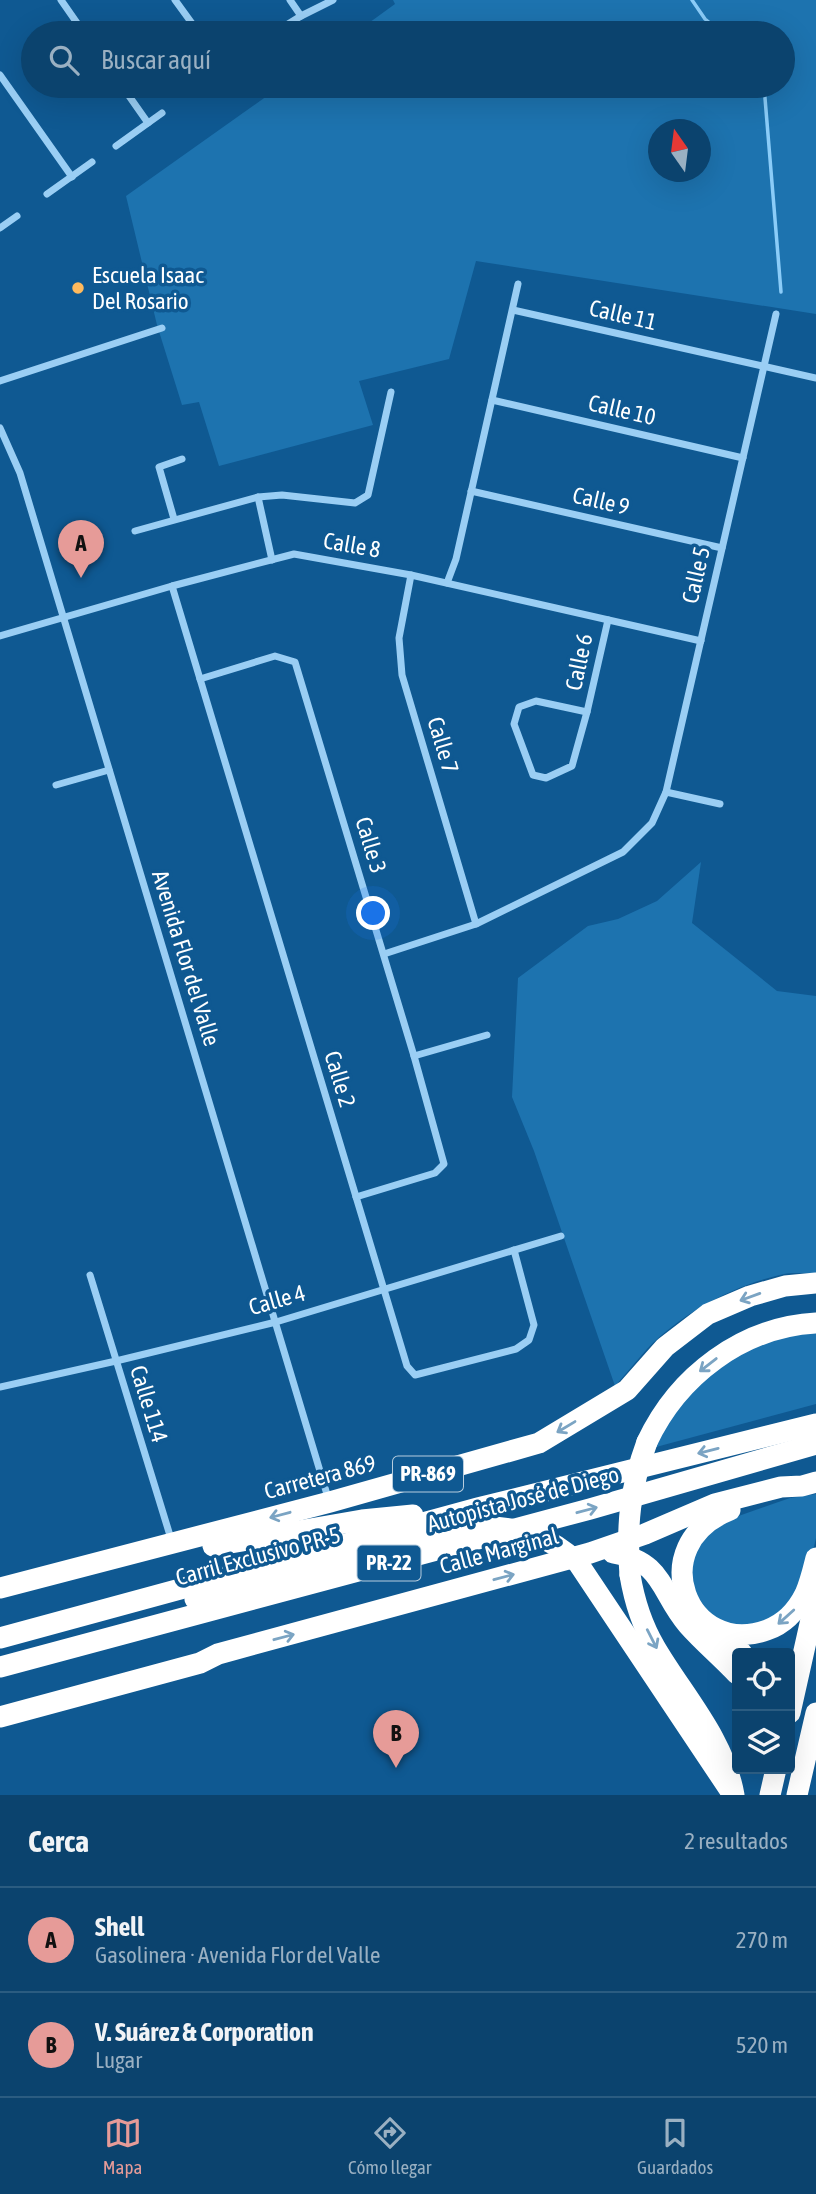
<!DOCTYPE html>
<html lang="es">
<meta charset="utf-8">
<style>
body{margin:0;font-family:"Asap Condensed",sans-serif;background:#144a73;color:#f1f3f6}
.controls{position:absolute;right:21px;bottom:21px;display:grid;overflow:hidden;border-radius:7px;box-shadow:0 7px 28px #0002}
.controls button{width:63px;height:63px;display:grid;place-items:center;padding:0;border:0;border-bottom:2px solid #2b5c81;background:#0b436e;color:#f1f3f6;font:35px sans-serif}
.compass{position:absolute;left:648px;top:119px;width:63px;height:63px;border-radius:50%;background:#0b436e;box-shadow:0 7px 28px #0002;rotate:346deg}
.you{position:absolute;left:374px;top:914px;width:24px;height:24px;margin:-18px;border:5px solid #fff;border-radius:50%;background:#1a73e8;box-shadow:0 0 0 10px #1a73e833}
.badge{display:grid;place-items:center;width:46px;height:46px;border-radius:50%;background:#e69b98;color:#111;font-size:23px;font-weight:700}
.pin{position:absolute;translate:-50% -58px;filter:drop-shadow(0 2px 4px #0008)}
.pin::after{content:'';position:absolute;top:37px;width:24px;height:21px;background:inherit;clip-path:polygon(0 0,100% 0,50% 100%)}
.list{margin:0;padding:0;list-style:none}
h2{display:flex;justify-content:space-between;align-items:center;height:91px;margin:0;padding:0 28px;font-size:30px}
h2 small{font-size:23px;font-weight:400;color:#9ab0c2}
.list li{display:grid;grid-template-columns:46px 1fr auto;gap:21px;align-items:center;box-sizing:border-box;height:105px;padding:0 28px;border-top:2px solid #2b5c81}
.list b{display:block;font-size:26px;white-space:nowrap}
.list p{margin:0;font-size:23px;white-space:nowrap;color:#9ab0c2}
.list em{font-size:23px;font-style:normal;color:#9ab0c2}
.icon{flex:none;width:38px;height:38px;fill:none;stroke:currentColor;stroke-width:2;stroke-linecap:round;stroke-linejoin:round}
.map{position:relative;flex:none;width:816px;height:1795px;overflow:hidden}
.search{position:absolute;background:#0b436e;box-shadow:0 7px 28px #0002;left:21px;right:21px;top:21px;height:77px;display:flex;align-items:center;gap:18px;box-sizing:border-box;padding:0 24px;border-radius:38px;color:#9ab0c2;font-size:26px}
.sheet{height:301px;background:#0b436e}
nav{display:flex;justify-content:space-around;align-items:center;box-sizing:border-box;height:98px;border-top:2px solid #2b5c81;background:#0b436e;font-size:19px;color:#9ab0c2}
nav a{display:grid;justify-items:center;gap:4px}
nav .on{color:#e69b98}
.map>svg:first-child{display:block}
.green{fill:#1d73af;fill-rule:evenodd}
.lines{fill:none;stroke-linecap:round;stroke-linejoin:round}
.stream{stroke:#8bccf8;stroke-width:3.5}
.street{stroke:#9acef4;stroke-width:7}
.highway{stroke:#fff;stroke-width:21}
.highway-bridge{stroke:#fff;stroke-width:21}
.oneway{stroke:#7ba4c3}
.poi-dot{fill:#ffba5d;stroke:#0f5992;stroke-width:2.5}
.labels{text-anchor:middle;stroke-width:7;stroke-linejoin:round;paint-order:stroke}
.shield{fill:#0f5992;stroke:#b7cdde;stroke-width:2}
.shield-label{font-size:21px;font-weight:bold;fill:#fff}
.poi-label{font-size:23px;fill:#fff;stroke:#0f5992;text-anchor:start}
.street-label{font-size:23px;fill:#fff;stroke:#0f5992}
</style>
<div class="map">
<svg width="816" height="1795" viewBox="0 0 816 1795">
<rect width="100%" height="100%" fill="#0f5992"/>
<g class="green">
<path d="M393 0H816V314L476 261 449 359 359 381 373 425 219 466 199 402 182 405 157 325 126 196 281 86H783V33H355L395 4ZM658 130H700V172H658Z"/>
<path d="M701 862 692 923 777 991 816 996V1273C805 1274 794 1272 784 1274 734 1285 683 1312 647 1349 636 1361 626 1374 615 1386L534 1151 512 1097 518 978 588 926 618 919 657 901Z"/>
<polygon points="816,1331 816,1404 656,1447 672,1413 706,1375 740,1351 777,1336"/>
<polygon points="816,1494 816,1538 809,1568 800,1590 783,1610 760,1625 734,1627 714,1620 691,1587 690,1568 701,1540 730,1519 790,1498"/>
</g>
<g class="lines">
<g class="stream">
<polyline points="692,0 705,19 722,33"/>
<polyline points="764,86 781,292"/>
</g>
<g class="street">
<polyline points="61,0 84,33"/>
<polyline points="175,0 199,33"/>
<polyline points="290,0 301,16"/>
<polyline points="280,29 301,16 333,0"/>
<polyline points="0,75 72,177"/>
<polyline points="122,86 148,123"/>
<polyline points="194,91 201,86"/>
<polyline points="116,146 162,113"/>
<polyline points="47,194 92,162"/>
<polyline points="0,228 17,216"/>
<polyline points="513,310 816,378"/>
<polyline points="0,381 162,328"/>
<polyline points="492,400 743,458"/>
<polyline points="0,428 20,473 329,1501"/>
<polyline points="471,491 722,548"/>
<polyline points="258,497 272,560"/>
<polyline points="174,519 159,467 182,459"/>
<polyline points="135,531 258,497 282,495 355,503 368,495 391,392"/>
<polyline points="411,575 399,638 402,675 476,924"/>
<polyline points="447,583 456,559 518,284"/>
<polyline points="172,586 407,1366 415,1375 516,1349 529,1340 534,1325 514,1250"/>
<polyline points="0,636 172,586 294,554 411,575 701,641"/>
<polyline points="200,679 275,656 295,662 414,1056 444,1164 435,1173 356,1197"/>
<polygon points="536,701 587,712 572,766 546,778 533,775 514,724 519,707"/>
<polyline points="587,712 608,620"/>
<polyline points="56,785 109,770"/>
<polyline points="666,792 720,804"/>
<polyline points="384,954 476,924 623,852 652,823 666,792 776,314"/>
<polyline points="414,1056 487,1035"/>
<polyline points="90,1275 172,1542"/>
<polyline points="0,1387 116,1361 276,1322 561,1236"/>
</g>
<g class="highway">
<path d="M647 1442C678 1376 742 1327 816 1323"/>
<path d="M730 1510C642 1545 688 1659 767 1630 784 1624 797 1610 805 1594 810 1583 813 1570 816 1558"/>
<polyline points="213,1546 362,1520 413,1515"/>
<path d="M613 1553C664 1561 660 1593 688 1625 703 1642 721 1657 737 1674"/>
<path d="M630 1575C634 1599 642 1625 655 1647 683 1695 724 1738 734 1795"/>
<polyline points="0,1588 330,1502 539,1443 627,1390 665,1347 708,1314 750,1296 785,1286 816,1283"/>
<polyline points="0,1638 478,1508 816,1424"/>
<polyline points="708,1642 742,1653"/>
<polyline points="0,1667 590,1509 816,1444"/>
<polyline points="790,1713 816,1597"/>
<polyline points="0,1717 200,1663 218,1654 590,1553 645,1534 715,1504 781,1487 802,1486 816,1482"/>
<polyline points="770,1795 776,1769"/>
<polyline points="797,1795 816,1713"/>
</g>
<g class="highway-bridge">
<path d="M630 1575C626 1526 630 1488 647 1442"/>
<path d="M195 1599 465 1529C508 1523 547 1533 578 1563L733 1795"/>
</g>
</g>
<defs><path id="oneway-shaft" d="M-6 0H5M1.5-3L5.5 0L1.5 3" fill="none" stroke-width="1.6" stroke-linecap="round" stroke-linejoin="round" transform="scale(1.75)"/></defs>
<g class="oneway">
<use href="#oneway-shaft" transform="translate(750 1297) rotate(160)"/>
<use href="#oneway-shaft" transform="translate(708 1365) rotate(142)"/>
<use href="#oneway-shaft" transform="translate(566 1427) rotate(149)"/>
<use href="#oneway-shaft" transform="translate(708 1451) rotate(166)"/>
<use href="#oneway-shaft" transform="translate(587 1510) rotate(-15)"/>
<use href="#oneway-shaft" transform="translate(280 1515) rotate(165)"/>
<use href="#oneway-shaft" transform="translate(504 1577) rotate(-15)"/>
<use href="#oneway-shaft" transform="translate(786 1617) rotate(138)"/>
<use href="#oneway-shaft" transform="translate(284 1637) rotate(-15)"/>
<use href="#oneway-shaft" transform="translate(652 1639) rotate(63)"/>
</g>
<circle class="poi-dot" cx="78" cy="288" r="7"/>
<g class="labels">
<g class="shield">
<rect x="393" y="1456.5" width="70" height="35" rx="5"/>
<rect x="357.5" y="1545.5" width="63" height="35" rx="5"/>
</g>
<g class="shield-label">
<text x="428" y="1481">PR-869</text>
<text x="389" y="1570">PR-22</text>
</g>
<g class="poi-label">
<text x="92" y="283">Escuela Isaac<tspan x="92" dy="26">Del Rosario</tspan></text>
</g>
<g class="street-label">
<text transform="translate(623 315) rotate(13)" y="8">Calle 11</text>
<text transform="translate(622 410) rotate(13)" y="8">Calle 10</text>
<text transform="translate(601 501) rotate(13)" y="8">Calle 9</text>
<text transform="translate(352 545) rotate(10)" y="8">Calle 8</text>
<text transform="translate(696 575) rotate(-77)" y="8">Calle 5</text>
<text transform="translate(579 662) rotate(-78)" y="8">Calle 6</text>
<text transform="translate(443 745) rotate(73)" y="8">Calle 7</text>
<text transform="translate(371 845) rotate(73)" y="8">Calle 3</text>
<text transform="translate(186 958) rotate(73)" y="8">Avenida Flor del Valle</text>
<text transform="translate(340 1079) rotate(73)" y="8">Calle 2</text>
<text transform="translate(277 1300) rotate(-16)" y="8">Calle 4</text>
<text transform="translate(149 1404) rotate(73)" y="8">Calle 114</text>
<text transform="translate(320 1477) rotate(-15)" y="8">Carretera 869</text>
<text transform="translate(523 1499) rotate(-15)" y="8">Autopista José de Diego</text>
<text transform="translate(499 1551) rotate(-15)" y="8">Calle Marginal</text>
<text transform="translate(258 1556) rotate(-15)" y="8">Carril Exclusivo PR-5</text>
</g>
</g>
</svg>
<div class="controls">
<button><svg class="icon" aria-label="locate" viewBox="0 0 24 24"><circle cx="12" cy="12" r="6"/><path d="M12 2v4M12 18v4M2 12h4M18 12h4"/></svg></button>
<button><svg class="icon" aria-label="layers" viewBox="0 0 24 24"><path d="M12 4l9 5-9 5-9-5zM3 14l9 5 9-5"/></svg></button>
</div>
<svg class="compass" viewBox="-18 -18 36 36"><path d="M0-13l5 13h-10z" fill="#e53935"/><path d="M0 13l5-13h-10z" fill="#9ab0c2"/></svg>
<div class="you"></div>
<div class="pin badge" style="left:81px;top:578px">A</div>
<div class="pin badge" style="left:396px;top:1768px">B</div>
<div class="search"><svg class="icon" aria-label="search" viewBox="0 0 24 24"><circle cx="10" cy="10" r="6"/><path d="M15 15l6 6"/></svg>Buscar aquí</div>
</div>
<section class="sheet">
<h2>Cerca<small>2 resultados</small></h2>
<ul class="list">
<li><span class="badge">A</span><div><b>Shell</b><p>Gasolinera · Avenida Flor del Valle</p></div><em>270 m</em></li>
<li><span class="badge">B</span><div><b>V. Suárez &amp; Corporation</b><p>Lugar</p></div><em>520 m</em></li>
</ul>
</section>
<nav>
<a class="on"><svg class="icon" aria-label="map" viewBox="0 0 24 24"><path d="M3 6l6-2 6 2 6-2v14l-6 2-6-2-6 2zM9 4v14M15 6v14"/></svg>Mapa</a>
<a><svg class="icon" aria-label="directions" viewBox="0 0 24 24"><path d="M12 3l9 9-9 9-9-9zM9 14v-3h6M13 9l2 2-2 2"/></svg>Cómo llegar</a>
<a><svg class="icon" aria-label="saved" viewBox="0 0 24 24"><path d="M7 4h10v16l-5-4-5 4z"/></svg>Guardados</a>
</nav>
